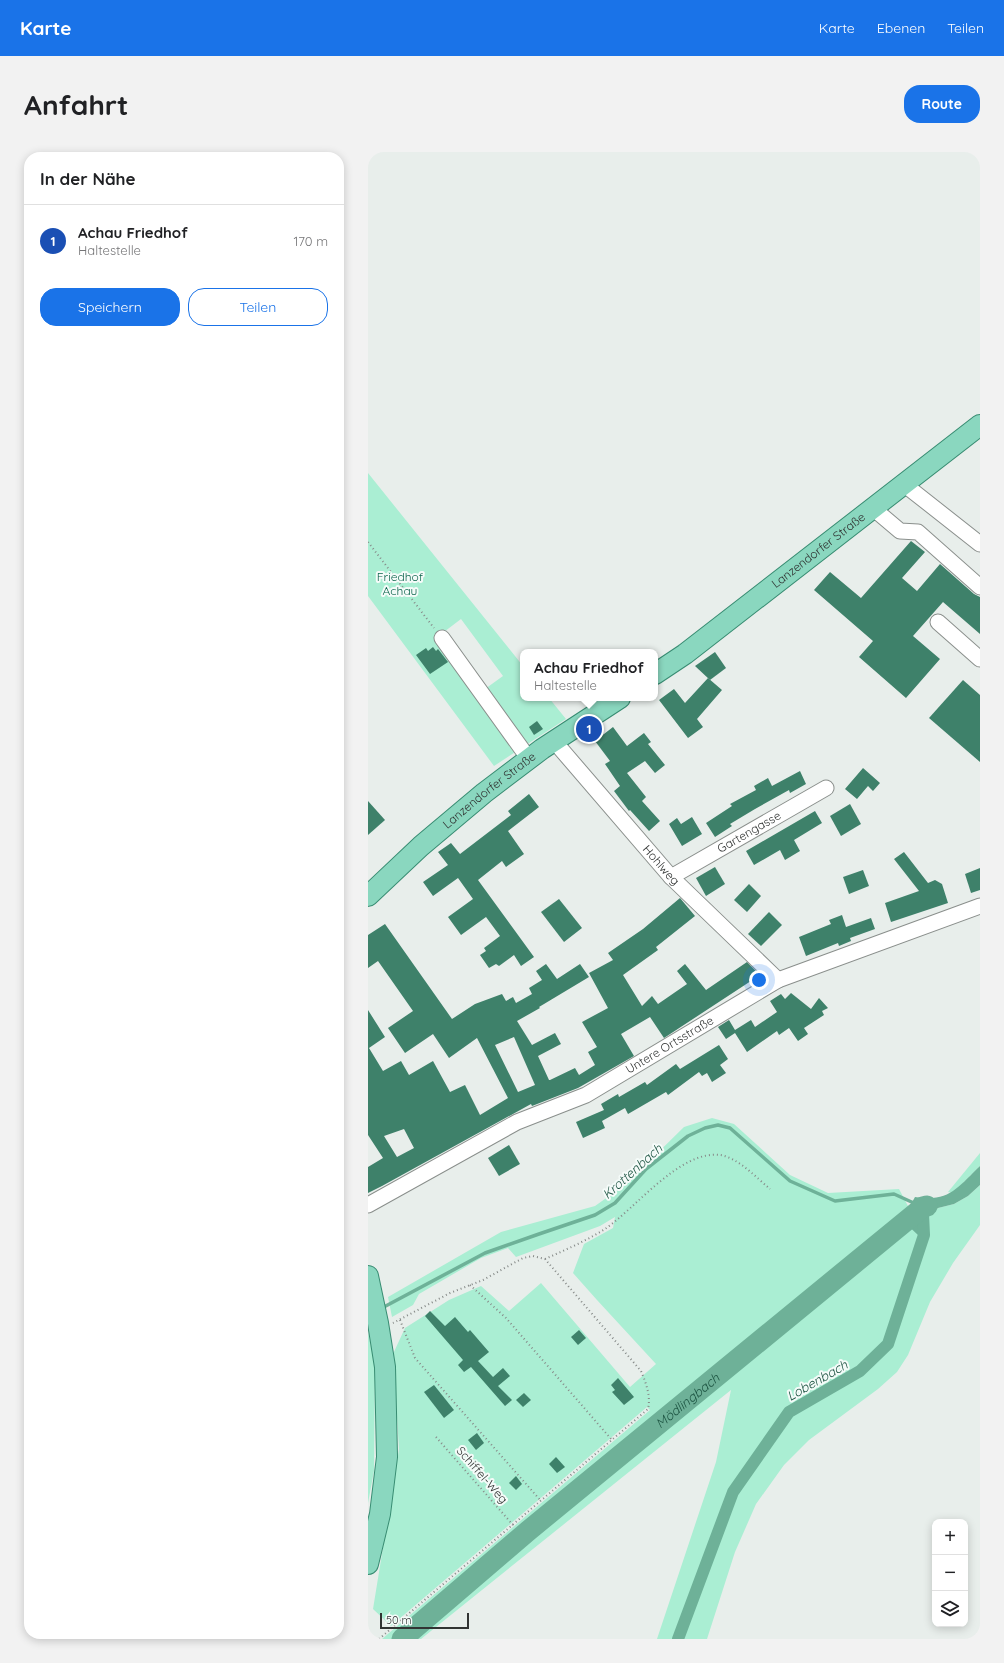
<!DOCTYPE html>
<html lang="de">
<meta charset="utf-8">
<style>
body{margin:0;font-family:Quicksand,sans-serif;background:#f2f2f2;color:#202124}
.controls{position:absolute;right:12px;bottom:12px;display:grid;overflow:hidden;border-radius:8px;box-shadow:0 2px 10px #0003}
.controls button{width:36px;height:36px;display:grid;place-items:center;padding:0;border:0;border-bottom:1px solid #e0e0e0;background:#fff;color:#202124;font:20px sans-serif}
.scale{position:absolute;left:12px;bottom:10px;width:89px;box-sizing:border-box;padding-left:4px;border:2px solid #313433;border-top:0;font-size:11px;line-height:14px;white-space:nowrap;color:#313433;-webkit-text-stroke:3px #f5fbf9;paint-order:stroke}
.you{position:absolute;left:391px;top:828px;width:14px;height:14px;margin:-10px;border:3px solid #fff;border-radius:50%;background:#1a73e8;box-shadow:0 0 0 6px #1a73e833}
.badge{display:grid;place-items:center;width:26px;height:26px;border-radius:50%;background:#1a73e8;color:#fff;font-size:13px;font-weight:700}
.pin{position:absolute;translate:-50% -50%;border:2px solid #fff;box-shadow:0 1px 4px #0006}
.popup{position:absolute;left:152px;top:497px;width:138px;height:52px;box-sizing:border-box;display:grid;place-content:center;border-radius:8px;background:#fff;filter:drop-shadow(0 1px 3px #0005);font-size:13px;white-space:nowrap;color:#757577}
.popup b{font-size:15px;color:#202124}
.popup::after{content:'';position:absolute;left:50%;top:100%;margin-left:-8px;border:8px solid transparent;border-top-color:#fff}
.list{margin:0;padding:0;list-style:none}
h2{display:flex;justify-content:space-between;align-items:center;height:52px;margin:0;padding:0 16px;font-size:17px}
h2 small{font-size:13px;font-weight:400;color:#757577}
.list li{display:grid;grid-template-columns:26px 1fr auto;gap:12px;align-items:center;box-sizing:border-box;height:72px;padding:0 16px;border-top:1px solid #e0e0e0}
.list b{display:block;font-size:15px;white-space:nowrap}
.list p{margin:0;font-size:13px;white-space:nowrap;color:#757577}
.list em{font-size:13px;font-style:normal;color:#757577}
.actions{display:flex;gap:8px;padding:12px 16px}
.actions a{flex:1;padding:9px 0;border:1px solid #1a73e8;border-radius:16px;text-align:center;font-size:14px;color:#1a73e8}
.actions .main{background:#1a73e8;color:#fff}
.icon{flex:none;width:22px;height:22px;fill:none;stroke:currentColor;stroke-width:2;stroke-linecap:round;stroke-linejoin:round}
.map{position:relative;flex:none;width:612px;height:1487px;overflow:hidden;border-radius:16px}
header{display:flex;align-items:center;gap:24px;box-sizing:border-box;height:56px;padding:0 20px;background:#1a73e8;color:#fff}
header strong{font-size:19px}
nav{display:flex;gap:22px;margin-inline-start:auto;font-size:14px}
.intro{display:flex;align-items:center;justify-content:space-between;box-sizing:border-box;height:96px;padding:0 24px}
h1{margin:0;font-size:28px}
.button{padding:10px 18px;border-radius:16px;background:#1a73e8;color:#fff;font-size:14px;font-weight:700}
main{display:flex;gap:24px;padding:0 24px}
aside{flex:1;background:#fff;border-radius:16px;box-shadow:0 2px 10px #0003}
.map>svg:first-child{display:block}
.green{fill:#aaeed3;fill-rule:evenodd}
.water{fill:#6eb198}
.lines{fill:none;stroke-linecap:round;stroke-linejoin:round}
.stream{stroke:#6eb198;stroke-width:3.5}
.canal{stroke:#6eb198;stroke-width:12}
.river{stroke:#6eb198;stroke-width:21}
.building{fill:#3e816a;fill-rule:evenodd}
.minor-casing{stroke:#8a8f8c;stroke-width:17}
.major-casing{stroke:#388c72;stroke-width:22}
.path{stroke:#868a88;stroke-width:2;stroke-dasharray:1 3;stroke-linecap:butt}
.minor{stroke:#fff;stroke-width:15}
.major{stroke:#8ad7bf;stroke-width:20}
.labels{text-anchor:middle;stroke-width:4;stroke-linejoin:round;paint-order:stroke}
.street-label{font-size:12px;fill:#313433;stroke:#f5fbf9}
.park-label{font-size:12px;fill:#0a644b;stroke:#f5fbf9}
.water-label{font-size:13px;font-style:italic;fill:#1c5341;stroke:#f5fbf9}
</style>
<header>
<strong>Karte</strong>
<nav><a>Karte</a><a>Ebenen</a><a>Teilen</a></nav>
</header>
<div class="intro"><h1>Anfahrt</h1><a class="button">Route</a></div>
<main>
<aside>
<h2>In der Nähe<small></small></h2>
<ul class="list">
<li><span class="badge" style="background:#1a4fb4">1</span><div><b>Achau Friedhof</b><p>Haltestelle</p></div><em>170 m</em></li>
</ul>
<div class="actions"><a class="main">Speichern</a><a>Teilen</a></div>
</aside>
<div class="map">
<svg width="612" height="1487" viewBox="0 0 612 1487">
<rect width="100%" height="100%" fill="#e8eeeb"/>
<g class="green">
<path d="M0 321 155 514V546H181L198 567 126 614 0 444ZM93 467 135 524 110 542 68 486Z"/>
<polygon points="344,966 366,972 422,1023 460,1041 531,1037 541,1056 534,1068 558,1066 570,1056 586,1052 600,1044 612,1033 612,1073 585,1111 562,1150 540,1203 529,1220 510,1237 441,1288 416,1313 388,1352 367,1400 339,1487 289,1487 348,1310 363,1238 53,1487 14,1487 282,1258 279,1255 23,1474 5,1457 31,1297 25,1202 37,1176 81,1148 113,1134 141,1159 173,1131 262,1235 288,1212 229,1148 205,1121 216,1092 245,1076 247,1065 232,1074 148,1105 140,1096 113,1106 51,1142 45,1153 24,1165 20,1145 133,1080 227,1054 258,1032 316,975"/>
<polygon points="612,1001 612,1014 585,1041 580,1040"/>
<polygon points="0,1180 7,1213 6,1319 0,1351"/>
</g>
<path class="water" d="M612 1014V1033L600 1044 586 1052 570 1056 558 1066V1077L550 1083 534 1068 547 1045C581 1051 590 1035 612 1014Z"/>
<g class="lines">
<polyline class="stream" points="14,1156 117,1101 171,1082 227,1063 247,1051 278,1017 320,984 337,976 350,973 362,976 422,1029 467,1049 526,1042 548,1052"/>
<polyline class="canal" points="310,1487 365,1340 421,1260 492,1219 520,1192 556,1083 555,1062"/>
<path class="river" id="s1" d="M34 1487 160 1379 555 1055 559 1054"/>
</g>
<g class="building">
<polygon points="543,389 557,400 534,426 549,439 572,412 606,442 612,445 612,482 575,450 545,484 572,507 538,546 491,505 505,489 446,438 462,420 493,446"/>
<polygon points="65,495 68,499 70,497 80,510 62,522 48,503 58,496 60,499"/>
<polygon points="347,500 358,516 342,528 327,514"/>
<polygon points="340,526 354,538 329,567 335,575 320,586 291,548 306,537 317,551"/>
<polygon points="595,528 612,543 612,610 561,566"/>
<polygon points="169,569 175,577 166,583 161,575"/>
<polygon points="245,575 259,594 276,581 283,590 280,592 297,613 287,621 277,609 259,621 278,645 274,649 292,669 281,679 262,658 261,659 246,639 252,634 237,612 242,609 227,589"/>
<polygon points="495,616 512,631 505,639 500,634 489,647 477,637"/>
<polygon points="432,619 438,632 422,641 421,638 387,657 362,672 364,674 347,685 338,671 364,654 362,652 388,638 386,634 400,626 404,634"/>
<polygon points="161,642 171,655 140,679 156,702 138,715 134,709 110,728 166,805 153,814 146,803 131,814 128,812 121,816 112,803 118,799 116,796 132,784 118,765 93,783 80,765 105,747 90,726 65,744 55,730 80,713 70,700 83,691 92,702 143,663 140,659"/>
<polygon points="0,649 17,668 0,683"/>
<polygon points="482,652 493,672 473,684 462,664"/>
<polygon points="447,659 454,671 426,688 432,699 417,708 412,698 386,713 378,699"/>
<polygon points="324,665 334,682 314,694 301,672 309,666 313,672"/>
<polygon points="536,700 560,731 567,728 574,732 580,751 523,770 517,751 551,739 526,707"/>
<polygon points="347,715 357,732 338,744 328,726"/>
<polygon points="612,716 612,738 603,741 597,722"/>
<polygon points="495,718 501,734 481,742 475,725"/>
<polygon points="381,732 393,744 379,760 366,748"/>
<path d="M312 746 327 764 288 795 290 798 255 823 274 854 284 844 290 852 319 832 309 819 317 812 338 838 379 810 390 821 389 825 296 886 282 865 253 882 266 904 210 936 164 954 163 952 14 1034 0 1041V1015L15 1006 0 983V858L17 885 1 896 15 919 33 909 41 923 65 909 82 940 97 933 112 963 140 946 109 886 81 906 65 882 37 901 20 876 45 859 10 809 0 816V783L17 772 84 867 107 852 134 842 138 849 145 845 148 851 164 842 161 836 174 828 168 819 178 812 189 827 212 812 221 825 171 855 172 856 149 869 164 893 187 881 193 892 170 904 181 928H182L207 916 211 923 227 913 220 900 229 895 214 870 240 856 221 821 245 808 240 801 275 777ZM146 885 167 933 150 940 127 893ZM36 977 46 996 29 1005 16 984Z"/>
<polygon points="191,747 214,776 196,790 173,760"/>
<polygon points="401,760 414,773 393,794 380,782"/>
<polygon points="474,763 478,775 503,766 507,777 482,786 483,789 471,794 470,791 438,804 431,785 463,772 461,768"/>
<polygon points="423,841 443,857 451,846 460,856 454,859 456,863 436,876 440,882 430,889 421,876 411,883 409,879 379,900 367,881 358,887 350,875 361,868 367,878 383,868 387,875 409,860 402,849 413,842 417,847"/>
<polygon points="351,893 360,907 352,913 358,921 344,930 339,921 334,924 331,920 300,943 298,940 260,962 257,956 234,969 237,976 215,986 208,970 236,958 233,952 250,942 251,945 277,930 279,933 308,912 312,917"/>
<polygon points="141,993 152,1012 131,1024 120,1006"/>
<polygon points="62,1159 77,1174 87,1165 100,1180 102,1178 121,1200 110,1209 125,1225 135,1216 142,1224 130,1234 144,1248 137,1254 103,1215 96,1220 90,1213 95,1208 57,1164"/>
<polygon points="211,1178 218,1186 210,1193 203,1185"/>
<polygon points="250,1226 266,1245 256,1253 244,1240 247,1238 243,1233"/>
<polygon points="66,1233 86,1258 76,1266 56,1240"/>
<polygon points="156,1241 163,1248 155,1255 148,1248"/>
<polygon points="109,1281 116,1291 108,1298 100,1288"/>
<polygon points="188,1305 197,1315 189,1321 181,1312"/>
<polygon points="148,1324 154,1332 148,1338 141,1331"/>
</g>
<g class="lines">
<defs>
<g id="minor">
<polyline points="537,333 612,392"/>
<polyline points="506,357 532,379 550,380 612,435"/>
<polyline points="570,470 612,507"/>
<polyline points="74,486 161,607"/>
<path id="s2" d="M186 589 303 725 410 828"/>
<path id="s3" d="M303 725 458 636"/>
<path id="s4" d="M0 1053 149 970 218 943 410 828 612 754"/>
</g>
<g id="major">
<path id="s5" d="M287 522 317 502 612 273"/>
<path id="s6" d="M0 744 53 694 116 641 174 597 252 546"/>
<polyline points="0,1124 10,1171 17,1215 19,1305 12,1362 0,1412"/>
</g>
</defs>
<use href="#minor" class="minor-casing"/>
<use href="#major" class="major-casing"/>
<g class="path">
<polyline points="0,390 66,476"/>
<path d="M177 1107C197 1098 218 1089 237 1077 268 1056 312 998 352 1003 369 1005 389 1026 402 1037"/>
<polyline points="102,1133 138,1166 244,1288"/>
<polyline points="32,1168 47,1206 173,1349"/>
<polyline points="68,1285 145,1373"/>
<path d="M11 1487 280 1257C283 1244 278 1231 273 1219L177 1107 165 1104 155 1106 115 1128 82 1141 25 1171"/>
</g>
<use href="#minor" class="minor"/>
<use href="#major" class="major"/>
</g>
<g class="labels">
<g class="street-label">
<text dy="4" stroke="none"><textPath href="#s5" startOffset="205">Lanzendorfer Straße</textPath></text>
<text dy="4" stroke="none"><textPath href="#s6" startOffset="161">Lanzendorfer Straße</textPath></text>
<text dy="4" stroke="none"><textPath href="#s3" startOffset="90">Gartengasse</textPath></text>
<text dy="4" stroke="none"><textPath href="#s2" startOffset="164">Hohlweg</textPath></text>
<text dy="4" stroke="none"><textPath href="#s4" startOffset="342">Untere Ortsstraße</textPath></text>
<text transform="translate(114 1323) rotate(49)" y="4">Schiffel-Weg</text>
</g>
<g class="park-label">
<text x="32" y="429">Friedhof<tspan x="32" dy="14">Achau</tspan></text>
</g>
<g class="water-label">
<text transform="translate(264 1019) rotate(-42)" y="5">Krottenbach</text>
<text transform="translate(449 1228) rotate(-30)" y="5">Lobenbach</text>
<text dy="5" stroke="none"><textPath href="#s1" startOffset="372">Mödlingbach</textPath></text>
</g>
</g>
</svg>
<div class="controls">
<button>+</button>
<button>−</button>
<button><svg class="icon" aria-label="layers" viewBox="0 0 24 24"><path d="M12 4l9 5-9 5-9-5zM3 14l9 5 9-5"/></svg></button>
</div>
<div class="scale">50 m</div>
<div class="you"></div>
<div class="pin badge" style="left:221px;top:577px;background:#1a4fb4">1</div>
<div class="popup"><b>Achau Friedhof</b>Haltestelle</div>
</div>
</main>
